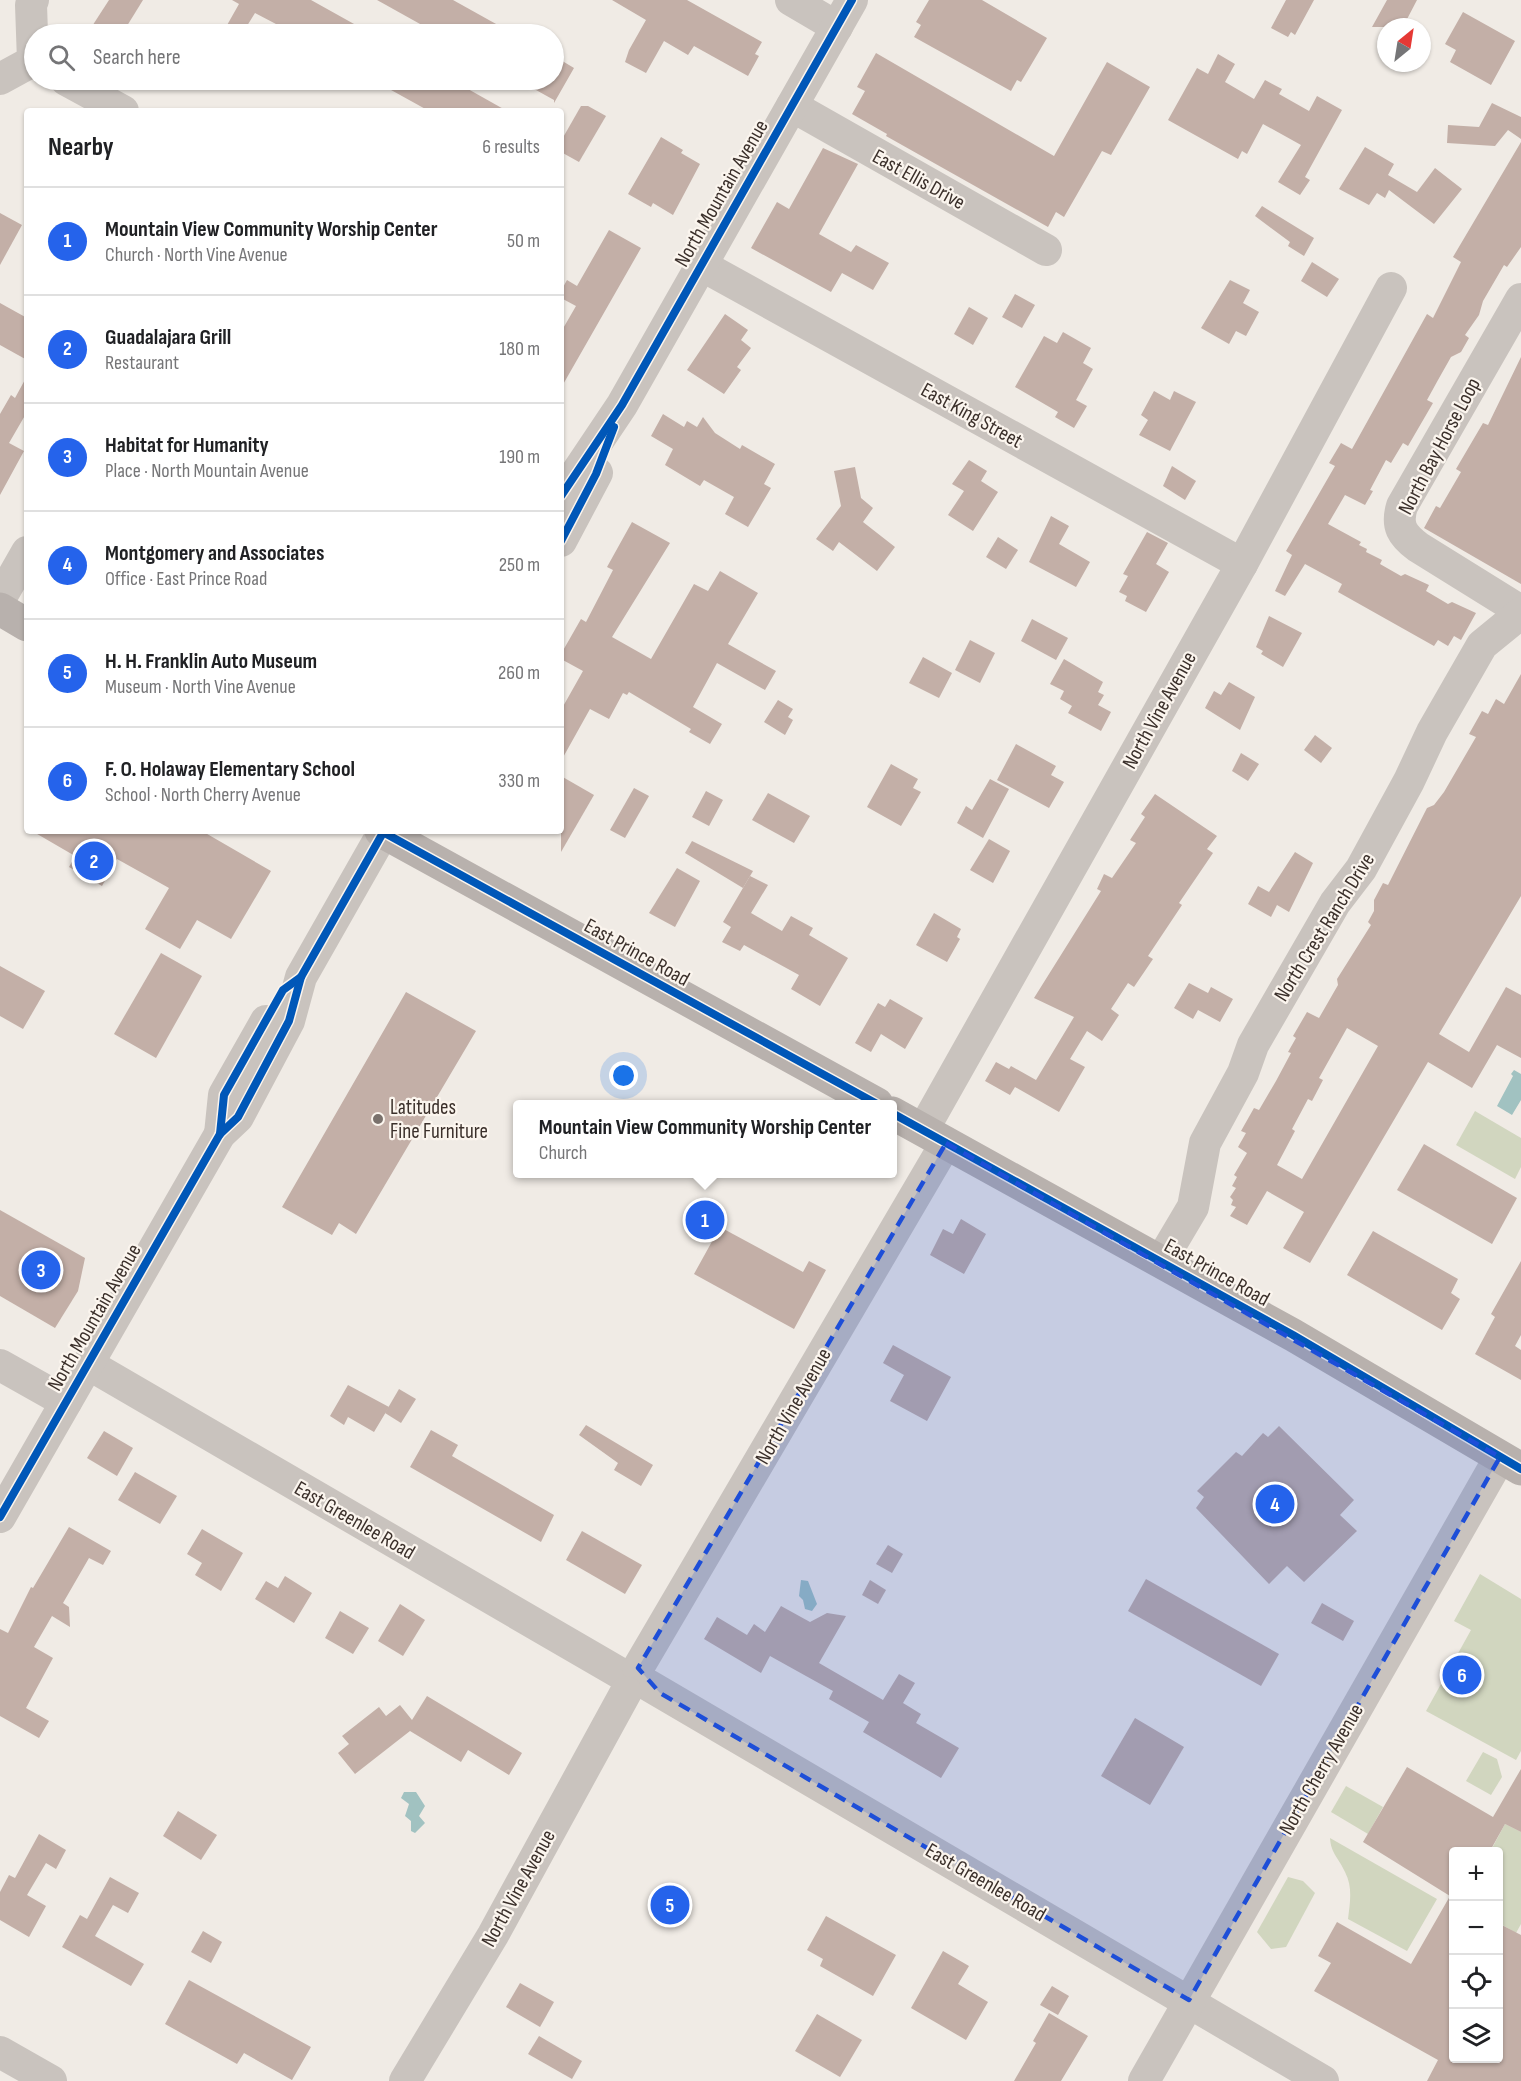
<!DOCTYPE html>
<meta charset="utf-8">
<style>
body{margin:0;font-family:"Sofia Sans Condensed",sans-serif;background:#f6f6f6;color:#202124}
.controls{position:absolute;right:18px;bottom:18px;display:grid;overflow:hidden;border-radius:6px;box-shadow:0 2px 4px #0004}
.controls button{width:54px;height:54px;display:grid;place-items:center;padding:0;border:0;border-bottom:2px solid #e0e0e0;background:#fff;color:#202124;font:30px sans-serif}
.compass{position:absolute;left:1377px;top:18px;width:54px;height:54px;border-radius:50%;background:#fff;box-shadow:0 2px 4px #0004;rotate:30deg}
.you{position:absolute;left:624px;top:1076px;width:21px;height:21px;margin:-15px;border:4px solid #fff;border-radius:50%;background:#1a73e8;box-shadow:0 0 0 9px #1a73e833}
.badge{display:grid;place-items:center;width:39px;height:39px;border-radius:50%;background:#2563eb;color:#fff;font-size:20px;font-weight:700}
.pin{position:absolute;translate:-50% -50%;border:3px solid #fff;box-shadow:0 2px 6px #0006}
.popup{position:absolute;left:513px;top:1100px;width:384px;height:78px;box-sizing:border-box;display:grid;place-content:center;border-radius:6px;background:#fff;filter:drop-shadow(0 2px 4px #0005);font-size:20px;white-space:nowrap;color:#757577}
.popup b{font-size:22px;color:#202124}
.popup::after{content:'';position:absolute;left:50%;top:100%;margin-left:-12px;border:12px solid transparent;border-top-color:#fff}
.list{margin:0;padding:0;list-style:none}
h2{display:flex;justify-content:space-between;align-items:center;height:78px;margin:0;padding:0 24px;font-size:26px}
h2 small{font-size:20px;font-weight:400;color:#757577}
.list li{display:grid;grid-template-columns:39px 1fr auto;gap:18px;align-items:center;box-sizing:border-box;height:108px;padding:0 24px;border-top:2px solid #e0e0e0}
.list b{display:block;font-size:22px;white-space:nowrap}
.list p{margin:0;font-size:20px;white-space:nowrap;color:#757577}
.list em{font-size:20px;font-style:normal;color:#757577}
.icon{flex:none;width:33px;height:33px;fill:none;stroke:currentColor;stroke-width:2;stroke-linecap:round;stroke-linejoin:round}
.map{position:relative;flex:none;width:1521px;height:2081px;overflow:hidden}
.search{position:absolute;background:#fff;box-shadow:0 2px 4px #0004;left:24px;top:24px;width:540px;height:66px;display:flex;align-items:center;gap:15px;box-sizing:border-box;padding:0 21px;border-radius:33px;color:#757577;font-size:22px}
.panel{position:absolute;background:#fff;box-shadow:0 2px 4px #0004;left:24px;top:108px;width:540px;height:726px;border-radius:6px}
.map>svg:first-child{display:block}
.green{fill:#d1d6bf}
.water{fill:#a1c2c1}
.building{fill:#c3afa7;fill-rule:evenodd}
.lines{fill:none;stroke-linecap:round;stroke-linejoin:round}
.minor{stroke:#c9c3be;stroke-width:32}
.major{stroke:#b8b1ad;stroke-width:33}
.cycleway-casing{stroke:#fbf5ee;stroke-width:11}
.cycleway{stroke:#0057b8;stroke-width:8}
.marked{fill:#1d4ed8;fill-opacity:0.2;stroke:#1d4ed8;stroke-width:4.5;stroke-dasharray:12 8;stroke-linejoin:round}
.poi-dot{fill:#7a716c;stroke:#fbf5ee;stroke-width:2}
.labels{text-anchor:middle;stroke-width:4.5;stroke-linejoin:round;paint-order:stroke}
.street-label{font-size:21px;fill:#3b302b;stroke:#fbf5ee}
.poi-label{font-size:21px;fill:#3b302b;stroke:#fbf5ee;text-anchor:start}
</style>
<div class="map">
<svg width="1521" height="2081" viewBox="0 0 1521 2081">
<rect width="100%" height="100%" fill="#f0ebe5"/>
<g class="green">
<polygon points="1475,1111 1521,1138 1521,1167 1515,1179 1456,1145"/>
<polygon points="1480,1574 1521,1599 1521,1751 1516,1760 1426,1711 1471,1630 1454,1621"/>
<polygon points="1483,1752 1497,1759 1502,1777 1491,1795 1466,1781"/>
<polygon points="1346,1786 1383,1807 1368,1834 1331,1812"/>
<polygon points="1505,1824 1521,1832 1521,1924 1516,1933 1499,1923 1498,1852 1490,1852"/>
<path d="M1330 1838 1437 1899 1407 1951 1348 1919C1350 1903 1353 1887 1345 1872 1339 1858 1331 1854 1330 1838Z"/>
<polygon points="1288,1877 1303,1881 1315,1893 1286,1947 1271,1949 1257,1932"/>
</g>
<g class="water">
<polygon points="1514,1070 1521,1074 1521,1100 1512,1115 1497,1106 1513,1076 1511,1074"/>
<polygon points="801,1580 808,1581 817,1604 812,1611 805,1609 803,1600 799,1596"/>
<polygon points="404,1792 416,1792 425,1806 419,1816 425,1823 415,1833 411,1831 411,1821 405,1816 409,1804 401,1798"/>
</g>
<g class="building">
<polygon points="109,0 143,0 122,34 87,34"/>
<polygon points="232,0 311,0 372,34 295,34 255,13 242,34 222,34 239,4"/>
<polygon points="377,0 453,0 514,34 438,34"/>
<polygon points="612,0 687,0 762,42 755,54 759,56 748,76 694,46 688,55 664,41 646,73 625,62 629,50 646,20"/>
<polygon points="929,0 982,0 1047,38 1021,82 1017,80 1011,91 914,37 921,25 916,22"/>
<polygon points="1286,0 1314,0 1295,35 1291,32 1288,37 1271,28"/>
<polygon points="1387,0 1417,0 1405,23 1397,19 1393,27 1372,27"/>
<polygon points="1463,12 1515,41 1491,85 1450,62 1456,50 1445,44"/>
<polygon points="876,53 1054,156 1107,62 1150,87 1111,155 1102,151 1064,217 1056,212 1048,227 886,136 887,134 852,114 865,91 857,87"/>
<polygon points="1218,54 1235,64 1225,82 1254,99 1265,80 1282,89 1279,94 1309,111 1317,96 1342,110 1305,177 1310,180 1300,195 1278,182 1301,145 1263,124 1247,154 1242,151 1238,159 1168,120 1197,68 1208,74"/>
<polygon points="554,56 574,68 554,103 554,100 518,80 554,80"/>
<polygon points="373,80 452,80 507,111 429,111"/>
<polygon points="1492,103 1521,117 1521,139 1508,130 1495,146 1447,143 1448,125 1479,127"/>
<polygon points="581,106 588,106 606,116 579,162 561,152 561,141"/>
<polygon points="661,137 683,150 681,153 700,164 673,215 653,203 651,207 628,194"/>
<polygon points="1521,142 1521,247 1507,267 1504,265 1483,301 1479,315 1465,335 1469,338 1461,352 1451,357 1438,380 1427,400 1433,403 1408,446 1403,443 1391,463 1386,460 1370,490 1373,491 1365,505 1345,495 1328,524 1361,542 1359,545 1367,549 1366,552 1382,560 1380,564 1401,576 1405,574 1429,585 1426,591 1448,604 1452,602 1476,613 1461,640 1454,636 1448,646 1438,640 1434,646 1338,592 1342,584 1305,564 1285,596 1275,591 1292,555 1286,551 1335,466 1329,463 1341,443 1352,449 1427,314 1433,318 1461,262 1453,257"/>
<polygon points="1365,147 1394,164 1388,175 1417,192 1435,168 1462,189 1434,224 1389,190 1385,198 1377,193 1369,205 1339,189"/>
<polygon points="823,148 858,164 819,234 851,252 856,245 889,263 873,290 842,273 831,292 751,248 777,202 789,209"/>
<polygon points="1262,206 1314,238 1304,256 1288,246 1290,242 1255,216"/>
<polygon points="0,213 22,225 0,265"/>
<polygon points="609,230 641,248 561,388 561,332 576,306 561,298 561,291 567,280 577,286"/>
<polygon points="1312,262 1339,279 1327,297 1301,281"/>
<polygon points="1230,280 1250,290 1243,303 1259,312 1246,336 1236,331 1229,344 1201,328"/>
<polygon points="1015,294 1035,305 1022,328 1002,317"/>
<polygon points="0,303 27,318 27,360 0,345"/>
<polygon points="969,307 988,318 973,345 954,334"/>
<polygon points="725,314 748,330 741,340 751,348 737,367 741,370 724,394 687,370"/>
<polygon points="1063,332 1091,348 1083,363 1093,369 1076,400 1087,406 1074,428 1055,417 1058,412 1015,387 1044,336 1057,343"/>
<polygon points="1521,357 1521,584 1424,528 1436,506 1440,508 1461,472 1456,469 1483,423 1488,425"/>
<polygon points="27,376 27,412 9,443 24,451 0,495 0,414 11,395 15,398"/>
<polygon points="1154,391 1170,400 1174,391 1196,402 1170,451 1139,435 1148,420 1141,415"/>
<polygon points="663,414 684,427 687,421 697,427 703,417 715,433 740,449 742,445 775,464 764,484 771,488 748,527 725,514 734,497 704,480 700,486 665,465 673,449 651,436"/>
<polygon points="969,460 987,471 981,481 998,492 973,531 948,515 964,491 952,484"/>
<polygon points="1172,466 1196,481 1185,500 1163,486"/>
<polygon points="855,467 861,498 873,508 863,522 895,547 877,571 839,542 833,551 816,539 841,506 834,471"/>
<polygon points="1051,516 1069,526 1059,544 1090,562 1076,587 1029,562"/>
<polygon points="632,522 670,543 612,637 651,659 694,584 708,591 720,571 758,593 728,644 776,671 765,690 717,663 693,707 722,724 710,744 689,732 691,729 629,692 627,695 623,693 609,719 590,709 561,761 561,710 583,671 561,659 561,654 581,619 586,622 613,570 607,567"/>
<polygon points="1147,532 1168,543 1156,564 1169,572 1146,612 1125,601 1127,596 1119,592 1128,576 1123,574"/>
<polygon points="998,537 1018,550 1006,569 986,557"/>
<polygon points="1269,616 1302,633 1283,667 1261,654 1263,651 1256,647"/>
<polygon points="1032,619 1068,638 1056,660 1021,641"/>
<polygon points="970,640 995,653 980,683 955,670"/>
<polygon points="923,657 952,673 939,698 909,683"/>
<polygon points="1064,659 1103,682 1098,692 1104,695 1098,705 1111,712 1101,731 1068,713 1072,706 1060,699 1064,691 1050,684"/>
<path d="M1521 674V896L1439 1034 1469 1052 1506 987 1521 995V1058L1497 1045 1472 1088 1428 1062 1310 1263 1283 1248 1304 1212 1267 1191 1247 1225 1230 1216 1236 1207 1231 1205 1233 1200 1230 1197 1236 1188 1232 1186 1237 1177 1234 1175 1247 1153 1238 1147 1246 1133 1241 1131 1254 1108 1259 1110 1276 1081 1291 1053 1288 1052 1296 1038 1293 1036 1307 1012 1319 1018 1338 985 1337 979 1371 925 1368 922 1374 911V900L1383 883 1388 885 1427 808 1434 805 1444 792 1476 737 1469 734 1482 711 1488 714 1496 699 1504 704ZM1347 1028 1378 1046 1302 1179 1277 1165 1295 1131 1292 1129 1308 1099 1312 1101 1323 1080 1319 1078Z"/>
<polygon points="1229,682 1255,697 1240,730 1205,708 1214,691 1221,695"/>
<polygon points="778,700 793,709 788,717 793,720 785,735 764,722"/>
<polygon points="1315,735 1332,748 1321,763 1304,750"/>
<polygon points="1016,744 1056,766 1051,775 1064,782 1049,808 997,780"/>
<polygon points="1241,753 1259,764 1248,781 1232,771"/>
<polygon points="891,764 918,779 913,788 921,792 901,826 867,807"/>
<polygon points="561,776 594,795 561,852"/>
<polygon points="990,779 1009,789 983,838 957,823 966,806 972,810"/>
<polygon points="634,788 649,796 625,838 610,830"/>
<polygon points="706,791 723,800 709,826 692,817"/>
<polygon points="768,793 810,816 794,843 752,820"/>
<polygon points="1155,794 1217,836 1207,849 1213,853 1179,903 1182,905 1148,956 1153,959 1134,987 1128,983 1111,1009 1119,1015 1102,1041 1087,1031 1070,1059 1085,1067 1059,1112 1015,1087 1010,1095 985,1081 996,1062 1009,1069 1011,1066 1036,1080 1074,1017 1034,998 1101,891 1097,889 1104,874 1112,878 1136,843 1130,840 1145,817 1141,814"/>
<polygon points="32,831 202,831 271,871 231,939 197,920 180,949 145,929 169,888 117,859 102,886 69,867 75,856"/>
<polygon points="989,839 1010,851 993,883 970,870"/>
<polygon points="692,841 753,871 743,888 685,853"/>
<polygon points="1295,852 1313,863 1289,912 1277,905 1271,917 1248,904 1258,886 1269,892"/>
<polygon points="677,868 700,881 675,927 649,913"/>
<polygon points="750,876 768,885 751,913 782,931 791,916 813,928 809,935 848,958 820,1006 791,989 799,975 744,945 740,951 722,942 731,927 723,922"/>
<polygon points="934,913 961,929 957,937 960,939 947,962 916,945"/>
<polygon points="161,953 202,976 156,1058 114,1034"/>
<polygon points="0,966 45,991 23,1029 0,1016"/>
<polygon points="1189,983 1208,993 1211,987 1233,999 1220,1022 1198,1010 1193,1019 1174,1008"/>
<polygon points="406,992 476,1031 356,1234 339,1223 332,1235 282,1207"/>
<polygon points="890,999 923,1018 905,1049 881,1034 871,1052 855,1043 878,1003 885,1007"/>
<polygon points="1424,1144 1517,1198 1492,1244 1397,1190"/>
<polygon points="0,1210 85,1258 78,1291 55,1328 0,1296"/>
<polygon points="961,1219 986,1234 964,1274 930,1255 943,1229 953,1234"/>
<polygon points="720,1227 803,1272 809,1261 826,1270 794,1329 694,1274"/>
<polygon points="1373,1231 1458,1279 1451,1293 1460,1299 1442,1330 1347,1275"/>
<polygon points="1521,1261 1521,1335 1515,1346 1521,1350 1521,1380 1475,1354 1495,1317 1491,1314"/>
<polygon points="893,1345 951,1377 927,1421 890,1401 904,1375 883,1363"/>
<polygon points="348,1385 389,1407 374,1432 348,1417 344,1425 330,1416"/>
<polygon points="399,1389 416,1399 401,1423 385,1413"/>
<polygon points="586,1425 653,1465 641,1486 614,1470 618,1463 579,1435"/>
<polygon points="1279,1426 1354,1500 1340,1515 1357,1531 1304,1582 1287,1566 1269,1584 1196,1508 1204,1497 1197,1491 1236,1452 1242,1456 1263,1433 1268,1437"/>
<polygon points="431,1430 458,1445 452,1456 554,1515 541,1542 410,1467"/>
<polygon points="104,1431 133,1448 117,1476 87,1458"/>
<polygon points="135,1472 177,1496 160,1524 118,1500"/>
<polygon points="69,1527 111,1551 103,1565 89,1558 63,1603 69,1607 70,1627 52,1616 34,1647 53,1658 26,1708 49,1721 39,1738 0,1716 0,1629 8,1633 31,1587 33,1588"/>
<polygon points="202,1529 243,1553 221,1591 195,1575 202,1563 187,1554"/>
<polygon points="582,1531 642,1565 625,1594 566,1560"/>
<polygon points="888,1545 903,1554 892,1573 876,1564"/>
<polygon points="285,1576 312,1593 294,1623 255,1599 266,1581 278,1588"/>
<polygon points="1146,1579 1279,1654 1261,1686 1128,1611"/>
<polygon points="870,1580 886,1590 878,1604 862,1595"/>
<polygon points="1322,1603 1354,1621 1343,1641 1311,1623"/>
<polygon points="400,1604 425,1620 403,1656 378,1641"/>
<polygon points="781,1606 810,1622 827,1613 846,1616 819,1663 883,1700 899,1674 915,1683 903,1703 921,1714 916,1723 959,1748 941,1778 863,1732 869,1722 829,1699 833,1691 770,1656 761,1673 704,1639 717,1617 747,1635 754,1624 765,1632"/>
<polygon points="340,1611 369,1628 353,1654 325,1638"/>
<polygon points="427,1696 522,1753 509,1775 468,1750 461,1762 410,1731 355,1774 338,1753 349,1744 342,1736 379,1707 386,1716 400,1705 412,1720"/>
<polygon points="1135,1718 1184,1747 1150,1805 1101,1776"/>
<polygon points="1407,1767 1493,1817 1521,1769 1521,1832 1505,1824 1490,1851 1454,1851 1454,2058 1498,2058 1498,1923 1521,1935 1521,2081 1427,2081 1438,2060 1314,1991 1331,1963 1318,1956 1337,1922 1411,1964 1450,1896 1363,1842"/>
<polygon points="178,1811 217,1835 201,1860 163,1836"/>
<polygon points="39,1834 66,1850 56,1869 46,1863 27,1895 46,1906 29,1937 0,1920 0,1892 9,1875 15,1878"/>
<polygon points="110,1877 139,1893 128,1913 113,1905 95,1936 144,1964 131,1986 62,1947 80,1915 87,1919"/>
<polygon points="826,1916 896,1955 873,1996 820,1966 823,1959 807,1950"/>
<polygon points="203,1931 222,1942 211,1963 191,1952"/>
<polygon points="943,1951 969,1966 958,1984 988,2002 966,2040 911,2008"/>
<polygon points="189,1980 311,2047 292,2080 244,2053 237,2064 165,2024"/>
<polygon points="520,1983 554,2002 540,2027 506,2007"/>
<polygon points="1052,1986 1069,1996 1058,2015 1040,2005"/>
<polygon points="1049,2013 1088,2036 1061,2081 1014,2081 1036,2043 1033,2041"/>
<polygon points="817,2014 862,2040 840,2077 795,2051"/>
<polygon points="539,2036 582,2061 572,2079 528,2054"/>
</g>
<g class="lines">
<g class="minor">
<polyline points="791,0 837,27"/>
<polyline points="0,79 33,61 31,5 33,0"/>
<polyline points="66,80 123,111"/>
<polyline points="792,106 1046,250"/>
<polyline points="701,265 1242,564"/>
<path d="M1521 299 1402 506C1396 526 1402 535 1418 547L1521 611"/>
<polyline points="561,496 622,405 852,0"/>
<polyline points="561,541 597,473"/>
<polyline points="0,599 27,552"/>
<polyline points="923,1130 1242,564 1391,288"/>
<polyline points="220,1134 224,1095 266,1021"/>
<polyline points="1161,1261 1193,1207 1205,1143 1243,1073 1253,1045 1335,903 1361,869 1409,781 1432,732 1482,645 1521,613"/>
<polyline points="88,1364 623,1675"/>
<polyline points="0,1365 66,1402"/>
<polyline points="0,1517 220,1134 238,1117 289,1021 301,977 384,831"/>
<polyline points="638,1668 946,1143"/>
<polyline points="648,1685 1323,2081"/>
<polyline points="0,2052 51,2081"/>
<polyline points="405,2081 493,1935 626,1692"/>
<polyline points="1144,2081 1500,1457"/>
</g>
<g class="major">
<polyline points="0,609 27,625"/>
<polyline points="381,831 877,1104"/>
<polyline points="892,1113 1293,1335 1521,1469"/>
</g>
<defs>
<g id="cycleway">
<polyline points="561,496 622,405 852,0"/>
<polyline points="561,541 596,474 614,427"/>
<polyline points="381,831 877,1104"/>
<polyline points="892,1113 1293,1335 1521,1469"/>
<polyline points="220,1134 224,1095 283,990 301,977"/>
<polyline points="0,1517 220,1134 238,1117 289,1021 301,977 384,831"/>
</g>
</defs>
<use href="#cycleway" class="cycleway-casing"/>
<use href="#cycleway" class="cycleway"/>
</g>
<path class="marked" d="M946 1143 1500 1457 1189 2000 660 1693 638 1668Z"/>
<circle class="poi-dot" cx="378" cy="1119" r="6"/>
<g class="labels">
<g class="street-label">
<text transform="translate(919 179) rotate(29)" y="7">East Ellis Drive</text>
<text transform="translate(721 193) rotate(-60)" y="7">North Mountain Avenue</text>
<text transform="translate(972 415) rotate(29)" y="7">East King Street</text>
<text transform="translate(1439 446) rotate(-62)" y="7">North Bay Horse Loop</text>
<text transform="translate(1159 710) rotate(-61)" y="7">North Vine Avenue</text>
<text transform="translate(1324 927) rotate(-58)" y="7">North Crest Ranch Drive</text>
<text transform="translate(637 952) rotate(29)" y="7">East Prince Road</text>
<text transform="translate(1217 1272) rotate(29)" y="7">East Prince Road</text>
<text transform="translate(94 1317) rotate(-60)" y="7">North Mountain Avenue</text>
<text transform="translate(793 1406) rotate(-60)" y="7">North Vine Avenue</text>
<text transform="translate(355 1520) rotate(30)" y="7">East Greenlee Road</text>
<text transform="translate(1321 1769) rotate(-60)" y="7">North Cherry Avenue</text>
<text transform="translate(986 1882) rotate(30)" y="7">East Greenlee Road</text>
<text transform="translate(518 1888) rotate(-61)" y="7">North Vine Avenue</text>
</g>
<g class="poi-label">
<text x="390" y="1114">Latitudes<tspan x="390" dy="24">Fine Furniture</tspan></text>
</g>
</g>
</svg>
<div class="controls">
<button>+</button>
<button>−</button>
<button><svg class="icon" aria-label="locate" viewBox="0 0 24 24"><circle cx="12" cy="12" r="6"/><path d="M12 2v4M12 18v4M2 12h4M18 12h4"/></svg></button>
<button><svg class="icon" aria-label="layers" viewBox="0 0 24 24"><path d="M12 4l9 5-9 5-9-5zM3 14l9 5 9-5"/></svg></button>
</div>
<svg class="compass" viewBox="-18 -18 36 36"><path d="M0-13l5 13h-10z" fill="#e53935"/><path d="M0 13l5-13h-10z" fill="#757577"/></svg>
<div class="you"></div>
<div class="pin badge" style="left:705px;top:1220px">1</div>
<div class="popup"><b>Mountain View Community Worship Center</b>Church</div>
<div class="pin badge" style="left:94px;top:861px">2</div>
<div class="pin badge" style="left:41px;top:1270px">3</div>
<div class="pin badge" style="left:1275px;top:1504px">4</div>
<div class="pin badge" style="left:670px;top:1905px">5</div>
<div class="pin badge" style="left:1462px;top:1675px">6</div>
<div class="search"><svg class="icon" aria-label="search" viewBox="0 0 24 24"><circle cx="10" cy="10" r="6"/><path d="M15 15l6 6"/></svg>Search here</div>
<section class="panel">
<h2>Nearby<small>6 results</small></h2>
<ul class="list">
<li><span class="badge">1</span><div><b>Mountain View Community Worship Center</b><p>Church · North Vine Avenue</p></div><em>50 m</em></li>
<li><span class="badge">2</span><div><b>Guadalajara Grill</b><p>Restaurant</p></div><em>180 m</em></li>
<li><span class="badge">3</span><div><b>Habitat for Humanity</b><p>Place · North Mountain Avenue</p></div><em>190 m</em></li>
<li><span class="badge">4</span><div><b>Montgomery and Associates</b><p>Office · East Prince Road</p></div><em>250 m</em></li>
<li><span class="badge">5</span><div><b>H. H. Franklin Auto Museum</b><p>Museum · North Vine Avenue</p></div><em>260 m</em></li>
<li><span class="badge">6</span><div><b>F. O. Holaway Elementary School</b><p>School · North Cherry Avenue</p></div><em>330 m</em></li>
</ul>
</section>
</div>
